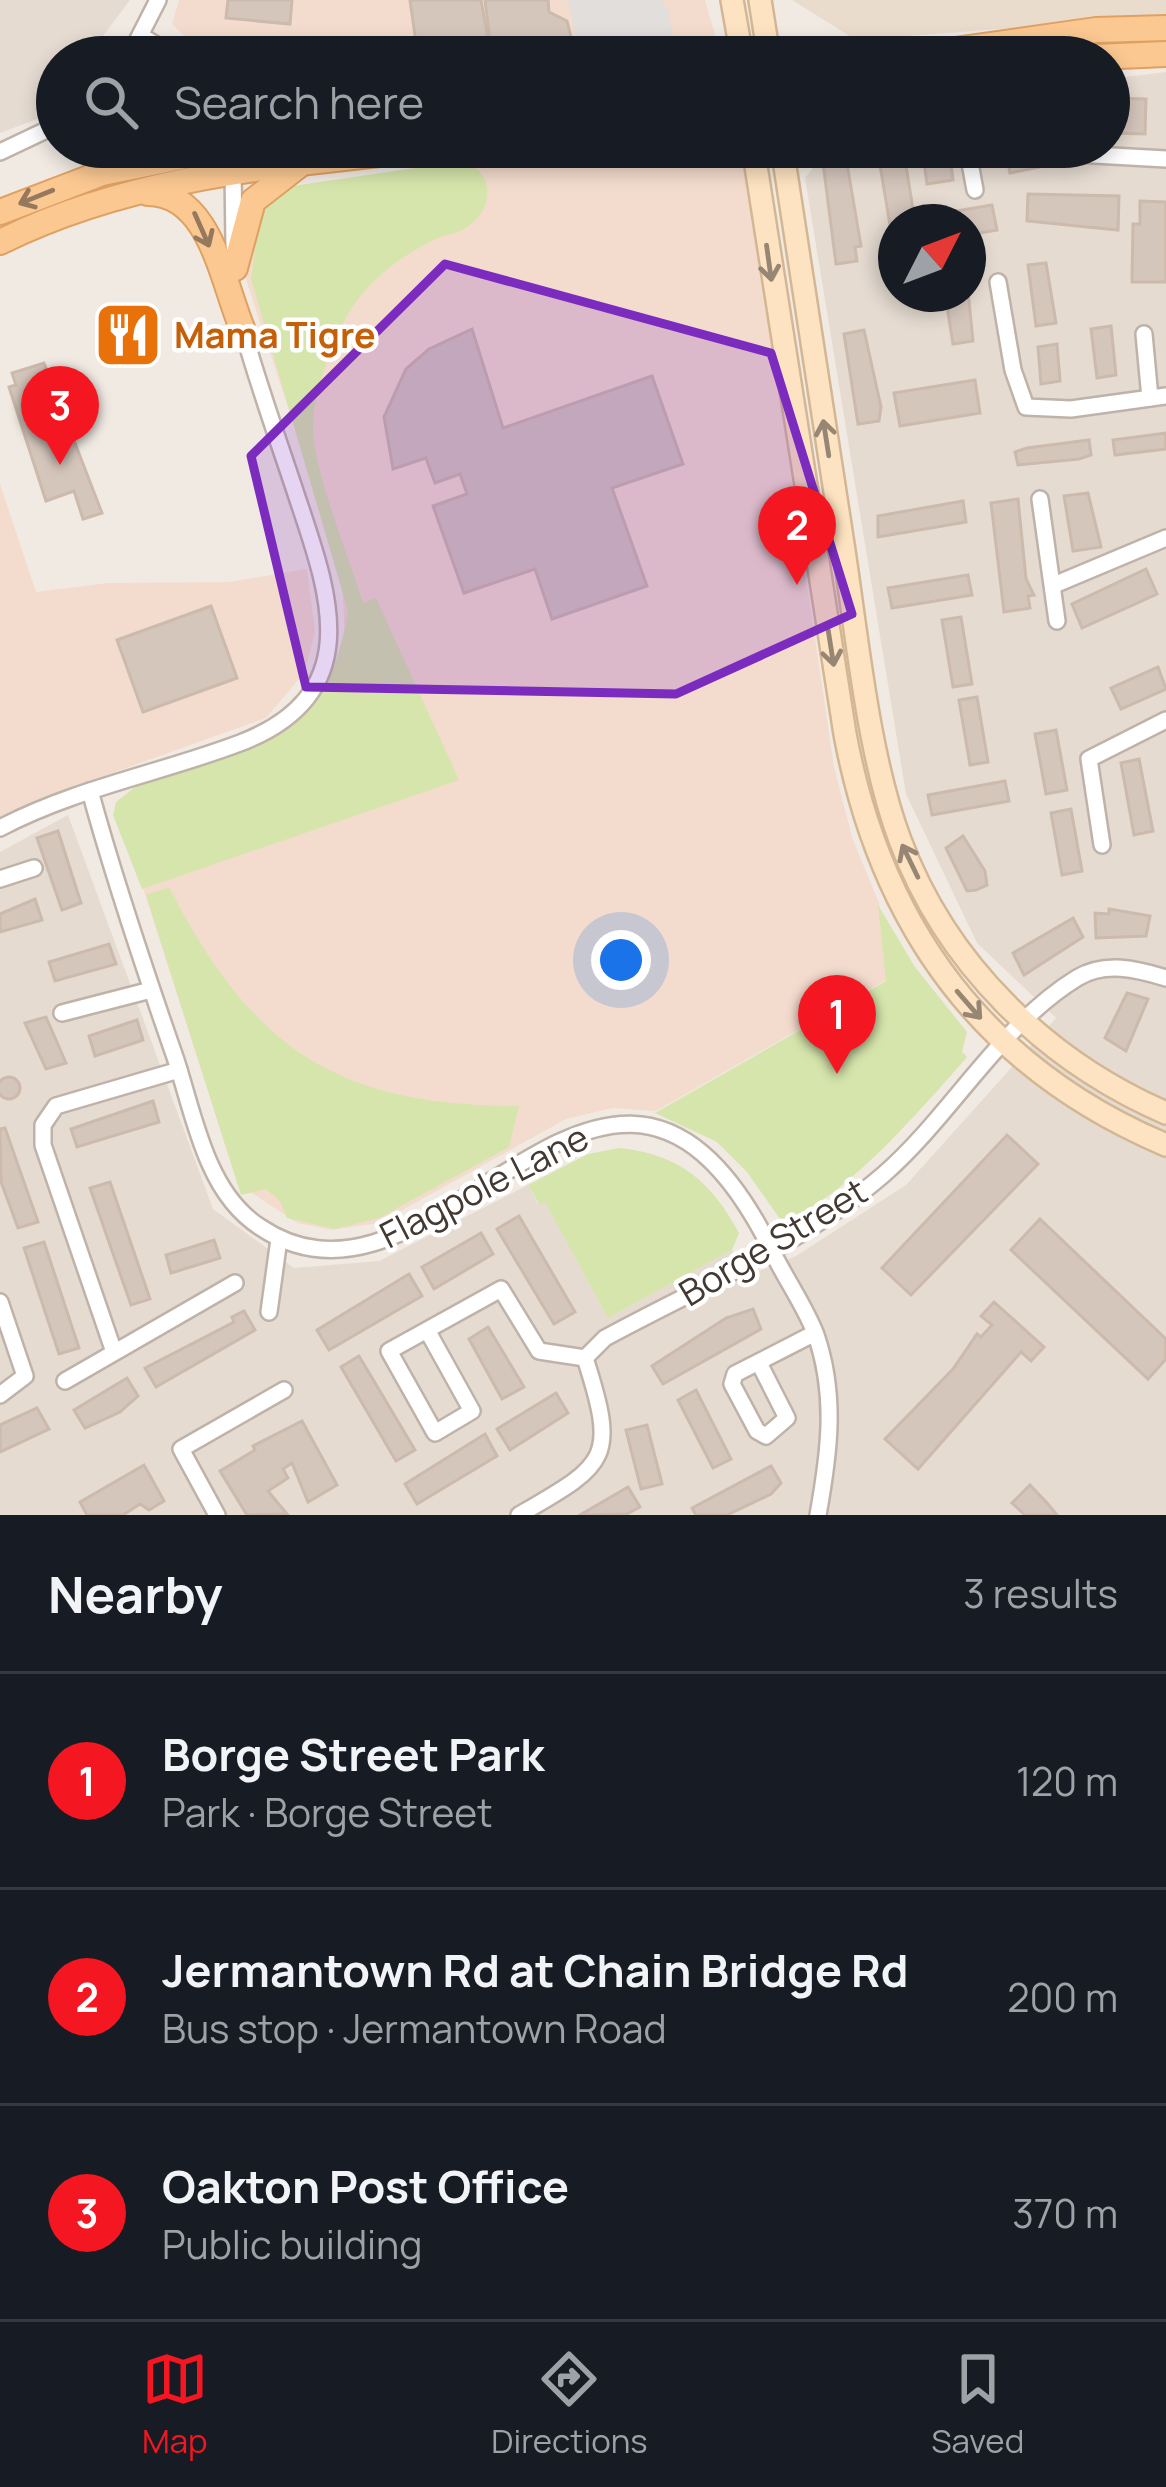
<!DOCTYPE html>
<meta charset="utf-8">
<style>
body{margin:0;font-family:Manrope,sans-serif;background:#20242c;color:#f1f3f6}
.compass{position:absolute;left:878px;top:204px;width:108px;height:108px;border-radius:50%;background:#171b24;box-shadow:0 6px 18px #0003;rotate:48deg}
.you{position:absolute;left:621px;top:960px;width:42px;height:42px;margin:-30px;border:9px solid #fff;border-radius:50%;background:#1a73e8;box-shadow:0 0 0 18px #1a73e833}
.badge{display:grid;place-items:center;width:78px;height:78px;border-radius:50%;background:#f41721;color:#fff;font-size:39px;font-weight:700}
.pin{position:absolute;translate:-50% -99px;filter:drop-shadow(0 3px 6px #0008)}
.pin::after{content:'';position:absolute;top:63px;width:42px;height:36px;background:inherit;clip-path:polygon(0 0,100% 0,50% 100%)}
.list{margin:0;padding:0;list-style:none}
h2{display:flex;justify-content:space-between;align-items:center;height:156px;margin:0;padding:0 48px;font-size:51px}
h2 small{font-size:39px;font-weight:400;color:#9ea1a6}
.list li{display:grid;grid-template-columns:78px 1fr auto;gap:36px;align-items:center;box-sizing:border-box;height:216px;padding:0 48px;border-top:3px solid #363941}
.list b{display:block;font-size:45px;white-space:nowrap}
.list p{margin:0;font-size:39px;white-space:nowrap;color:#9ea1a6}
.list em{font-size:39px;font-style:normal;color:#9ea1a6}
.icon{flex:none;width:66px;height:66px;fill:none;stroke:currentColor;stroke-width:2;stroke-linecap:round;stroke-linejoin:round}
.map{position:relative;flex:none;width:1166px;height:1515px;overflow:hidden}
.search{position:absolute;background:#171b24;box-shadow:0 6px 18px #0003;left:36px;right:36px;top:36px;height:132px;display:flex;align-items:center;gap:30px;box-sizing:border-box;padding:0 42px;border-radius:66px;color:#9ea1a6;font-size:45px}
.sheet{height:804px;background:#171b24}
nav{display:flex;justify-content:space-around;align-items:center;box-sizing:border-box;height:168px;border-top:3px solid #363941;background:#171b24;font-size:33px;color:#9ea1a6}
nav a{display:grid;justify-items:center;gap:6px}
nav .on{color:#f41721}
.map>svg:first-child{display:block}
.residential{fill:#e5dbd1;fill-rule:evenodd}
.commercial{fill:#f3dccd}
.education{fill:#eadccd}
.green{fill:#d6e5ac}
.parking{fill:#e1dedb}
.building{fill:#d5c6bc;stroke:#ccbaac;stroke-width:3}
.lines{fill:none;stroke-linecap:round;stroke-linejoin:round}
.minor-casing{stroke:#bfb3a9;stroke-width:20}
.secondary-casing{stroke:#d3b795;stroke-width:26}
.primary-casing{stroke:#dfa162;stroke-width:28}
.minor{stroke:#fff;stroke-width:15}
.secondary{stroke:#fde3c1;stroke-width:21}
.primary{stroke:#fbc892;stroke-width:24}
.oneway{stroke:#95795e}
.oneway2{stroke:#968673}
.marked{fill:#7b2cbf;fill-opacity:0.2;stroke:#7b2cbf;stroke-width:9;stroke-linejoin:round}
.labels{text-anchor:middle;stroke-width:9;stroke-linejoin:round;paint-order:stroke}
.food-label{font-size:36px;font-weight:bold;fill:#c56008;stroke:#fff;text-anchor:start}
.street-label{font-size:36px;fill:#423933;stroke:#fff}
</style>
<div class="map">
<svg width="1166" height="1515" viewBox="0 0 1166 1515">
<rect width="100%" height="100%" fill="#f1eae3"/>
<g class="residential">
<polygon points="0,0 130,0 87,57 57,57 57,96 40,118 0,133"/>
<path d="M1166 72V1515H0V852L68 815 213 1209 294 1268 379 1261 528 1185 538 1204 545 1201 608 1318 732 1250 747 1276 796 1256 906 1185 1056 1018 977 943 906 794 805 178 830 147H1109V79ZM896 222H968V294H896Z"/>
</g>
<g class="commercial">
<polygon points="179,0 705,0 719,49 713,57 205,57 172,24"/>
<polygon points="621,147 727,147 746,169 834,767 852,837 879,903 888,979 656,1111 613,1108 566,1119 379,1223 332,1230 297,1223 252,1193 229,1157 120,816 287,740 323,700 345,644 342,572 234,243 345,181"/>
<polygon points="0,484 36,592 108,583 229,582 307,569 315,631 305,672 266,718 34,801 0,820"/>
</g>
<polygon class="education" points="792,0 1166,0 1166,16 856,40"/>
<g class="green">
<path d="M462 161C494 171 495 205 470 225 460 233 446 234 436 239 400 256 365 282 346 318 329 349 308 407 314 443 323 496 347 551 363 603L376 598 459 780 142 889 113 815 116 802 135 787C249 748 326 748 348 611L251 279 259 216 279 190 293 186Z"/>
<path d="M169 887C252 1049 337 1106 519 1106L509 1147 379 1218 335 1229 287 1218 280 1201 266 1189 241 1195 146 895Z"/>
<path d="M878 905 915 967 967 1032 962 1052 967 1057C930 1099 835 1212 780 1219L747 1172 717 1142 655 1113 886 981Z"/>
<path d="M619 1148C679 1154 711 1181 739 1233L732 1250 608 1318 545 1202 539 1204 528 1185 588 1154Z"/>
</g>
<polygon class="parking" points="568,0 661,0 669,11 674,49 670,57 580,57"/>
<g class="building">
<polygon points="228,0 292,0 290,24 226,18"/>
<polygon points="410,0 481,0 491,55 418,57"/>
<polygon points="485,0 548,0 549,12 567,21 574,49 509,54 490,40"/>
<polygon points="1109,98 1146,99 1145,134 1109,133"/>
<polygon points="877,147 903,147 915,222 896,222 896,230 891,231"/>
<polygon points="1005,147 1035,147 1039,167 1010,173"/>
<polygon points="949,151 953,180 927,184 923,155"/>
<polygon points="846,158 861,246 855,247 857,261 836,264 823,163"/>
<polygon points="1028,194 1119,196 1118,230 1027,221"/>
<polygon points="1140,201 1166,202 1166,282 1132,282 1133,224 1140,224"/>
<polygon points="992,205 997,230 968,235 968,222 928,222 927,216"/>
<polygon points="1046,263 1056,323 1036,326 1028,265"/>
<polygon points="968,292 973,341 953,344 945,294"/>
<polygon points="1111,326 1116,375 1097,378 1091,329"/>
<polygon points="472,329 503,428 652,376 683,464 612,488 647,586 552,619 535,569 464,593 433,506 467,494 460,474 435,483 426,458 393,469 384,417 406,369 429,349"/>
<polygon points="864,330 881,407 879,421 858,424 844,334"/>
<polygon points="1057,344 1060,381 1041,384 1038,347"/>
<polygon points="44,363 102,513 83,519 74,491 46,501 9,387 16,385 12,373"/>
<polygon points="975,380 980,413 900,426 894,393"/>
<polygon points="1166,433 1166,449 1115,455 1113,440"/>
<polygon points="1089,440 1091,455 1079,459 1018,465 1015,452 1027,448"/>
<polygon points="1088,493 1101,547 1073,551 1064,496"/>
<polygon points="1018,499 1026,579 1034,595 1028,596 1030,608 1004,612 991,503"/>
<polygon points="963,501 966,522 878,537 878,516"/>
<polygon points="1146,569 1157,594 1082,628 1072,604"/>
<polygon points="968,575 972,595 892,608 888,588"/>
<polygon points="211,606 237,678 143,712 117,640"/>
<polygon points="961,617 972,684 953,687 942,620"/>
<polygon points="1158,667 1166,689 1121,709 1111,688"/>
<polygon points="977,697 988,762 970,765 959,700"/>
<polygon points="1056,730 1067,790 1046,794 1035,734"/>
<polygon points="1139,759 1153,831 1134,835 1121,763"/>
<polygon points="1005,781 1009,801 932,815 928,795"/>
<polygon points="1071,809 1082,871 1062,875 1051,813"/>
<polygon points="58,831 81,903 62,910 37,838"/>
<polygon points="963,836 985,871 987,885 976,890 967,891 946,848"/>
<polygon points="35,899 42,920 0,932 0,914"/>
<polygon points="1109,909 1150,916 1146,936 1096,938 1095,913 1109,914"/>
<polygon points="1073,918 1083,937 1024,975 1013,953"/>
<polygon points="109,944 116,964 55,981 49,962"/>
<polygon points="1127,993 1148,999 1126,1051 1105,1038"/>
<polygon points="46,1017 66,1063 46,1069 25,1023"/>
<polygon points="137,1020 143,1040 95,1056 89,1036"/>
<circle cx="9" cy="1088" r="11"/>
<polygon points="153,1101 159,1122 77,1147 71,1129"/>
<polygon points="5,1128 38,1222 18,1228 1,1182 0,1129"/>
<polygon points="1007,1135 1038,1164 911,1295 882,1268"/>
<polygon points="110,1182 150,1299 131,1305 90,1188"/>
<polygon points="519,1216 575,1312 554,1324 497,1229"/>
<polygon points="1040,1219 1166,1339 1166,1359 1148,1379 1011,1250"/>
<polygon points="481,1233 493,1254 434,1289 422,1267"/>
<polygon points="214,1240 220,1258 171,1273 166,1255"/>
<polygon points="44,1242 79,1348 59,1354 24,1248"/>
<polygon points="409,1274 422,1296 329,1350 317,1330"/>
<polygon points="994,1302 1044,1347 1031,1361 1021,1352 918,1469 885,1439 953,1369 977,1334 981,1337 992,1325 981,1316"/>
<polygon points="753,1309 761,1329 663,1384 652,1366 726,1318"/>
<polygon points="244,1311 255,1330 156,1387 145,1368 234,1322 232,1317"/>
<polygon points="488,1327 524,1387 502,1399 469,1339"/>
<polygon points="359,1356 415,1450 396,1461 341,1367"/>
<polygon points="127,1378 138,1396 120,1412 85,1428 74,1410"/>
<polygon points="696,1390 731,1459 713,1468 678,1400"/>
<polygon points="556,1393 568,1413 510,1450 497,1429"/>
<polygon points="37,1408 49,1429 0,1452 0,1425"/>
<polygon points="302,1421 337,1485 308,1502 292,1463 283,1469 288,1478 268,1491 287,1514 247,1515 220,1471 255,1450 253,1446"/>
<polygon points="647,1425 662,1484 641,1489 626,1430"/>
<polygon points="485,1434 497,1456 417,1504 405,1484"/>
<polygon points="144,1465 164,1501 149,1510 140,1504 123,1515 87,1515 80,1502"/>
<polygon points="771,1466 781,1483 771,1494 727,1515 696,1515 692,1508"/>
<polygon points="1030,1485 1048,1504 1057,1515 1025,1515 1012,1503"/>
<polygon points="628,1487 640,1507 627,1514 580,1515"/>
</g>
<g class="lines">
<defs>
<g id="minor">
<polyline points="143,37 176,57"/>
<polyline points="129,57 158,0"/>
<polyline points="967,147 975,190"/>
<polyline points="0,152 57,125"/>
<polyline points="1059,153 1166,159"/>
<polyline points="233,168 234,246"/>
<polyline points="998,282 1013,370 1026,407 1071,409 1166,396"/>
<polyline points="1144,334 1150,398"/>
<polyline points="1040,499 1057,621"/>
<polyline points="1054,585 1166,538"/>
<path d="M90 791C115 882 145 971 176 1060 187 1094 195 1131 210 1164 221 1189 237 1212 260 1227 441 1349 611 920 774 1255 787 1281 806 1308 816 1335 837 1396 829 1454 818 1515"/>
<path d="M0 828C76 788 161 773 240 743 368 694 329 593 297 497 278 439 257 382 241 323"/>
<polyline points="1102,845 1089,759 1166,720"/>
<polyline points="0,879 34,868"/>
<polyline points="62,1013 151,990"/>
<polyline points="0,1302 25,1376 0,1395"/>
<polyline points="269,1312 279,1239"/>
<polyline points="427,1330 472,1411 435,1433 389,1351 501,1289 539,1351 585,1358"/>
<polyline points="114,1352 43,1145 43,1125 56,1106 179,1070"/>
<path d="M585 1358 605 1338C697 1288 803 1244 883 1175 951 1116 999 1026 1077 978 1105 961 1137 969 1166 978"/>
<polyline points="759,1363 787,1418 766,1436 757,1431 732,1384 735,1374 815,1333"/>
<polyline points="65,1381 235,1283"/>
<polyline points="217,1515 181,1449 284,1390"/>
<path d="M519 1515C607 1464 618 1460 585 1358"/>
</g>
<g id="secondary">
<polyline points="732,0 742,57"/>
<polyline points="760,0 769,57"/>
<path d="M753 147 845 734C881 927 984 1068 1166 1145"/>
<path d="M782 147C803 279 822 412 843 544 857 635 868 755 900 840 946 964 1046 1061 1166 1113"/>
</g>
<g id="primary">
<polyline points="905,57 1096,30 1166,28"/>
<polyline points="1097,57 1166,54"/>
<path d="M148 193C210 193 222 280 242 328"/>
<polyline points="0,212 102,173 230,147"/>
<path d="M0 242C139 173 289 165 441 147"/>
<polyline points="235,268 253,201 298,166"/>
</g>
</defs>
<use href="#minor" class="minor-casing"/>
<use href="#secondary" class="secondary-casing"/>
<use href="#primary" class="primary-casing"/>
<use href="#minor" class="minor"/>
<use href="#secondary" class="secondary"/>
<use href="#primary" class="primary"/>
</g>
<defs><path id="oneway-shaft" d="M-6 0H5M1.5-3L5.5 0L1.5 3" fill="none" stroke-width="1.6" stroke-linecap="round" stroke-linejoin="round" transform="scale(3)"/></defs>
<g class="oneway">
<use href="#oneway-shaft" transform="translate(36 197) rotate(158)"/>
<use href="#oneway-shaft" transform="translate(202 230) rotate(66)"/>
</g>
<g class="oneway2">
<use href="#oneway-shaft" transform="translate(769 263) rotate(82)"/>
<use href="#oneway-shaft" transform="translate(826 438) rotate(-99)"/>
<use href="#oneway-shaft" transform="translate(831 648) rotate(81)"/>
<use href="#oneway-shaft" transform="translate(910 861) rotate(-116)"/>
<use href="#oneway-shaft" transform="translate(969 1005) rotate(49)"/>
</g>
<path class="marked" d="M445 264 771 353 852 614 676 694 306 687 251 456Z"/>
<defs>
<symbol id="restaurant-square" viewBox="-11 -11 22 22"><rect x="-9" y="-9" width="18" height="18" rx="4" fill="#e8710a" stroke="#fff"/><path d="M-5-6h1v4h1v-4h1v4h1v-4h1v5L-1.5 .5V6h-2V.5L-5-1ZM5-6V6H3V1.5H1.5Q1.5-4 5-6Z" fill="#fff"/></symbol>
</defs>
<g fill-rule="evenodd">
<use href="#restaurant-square" x="90" y="297" width="76" height="76"/>
</g>
<g class="labels">
<g class="food-label">
<text x="174" y="348">Mama Tigre</text>
</g>
<g class="street-label">
<text transform="translate(484 1186) rotate(-27)" y="13">Flagpole Lane</text>
<text transform="translate(773 1242) rotate(-31)" y="13">Borge Street</text>
</g>
</g>
</svg>
<svg class="compass" viewBox="-18 -18 36 36"><path d="M0-13l5 13h-10z" fill="#e53935"/><path d="M0 13l5-13h-10z" fill="#9ea1a6"/></svg>
<div class="you"></div>
<div class="pin badge" style="left:837px;top:1074px">1</div>
<div class="pin badge" style="left:797px;top:585px">2</div>
<div class="pin badge" style="left:60px;top:465px">3</div>
<div class="search"><svg class="icon" aria-label="search" viewBox="0 0 24 24"><circle cx="10" cy="10" r="6"/><path d="M15 15l6 6"/></svg>Search here</div>
</div>
<section class="sheet">
<h2>Nearby<small>3 results</small></h2>
<ul class="list">
<li><span class="badge">1</span><div><b>Borge Street Park</b><p>Park · Borge Street</p></div><em>120 m</em></li>
<li><span class="badge">2</span><div><b>Jermantown Rd at Chain Bridge Rd</b><p>Bus stop · Jermantown Road</p></div><em>200 m</em></li>
<li><span class="badge">3</span><div><b>Oakton Post Office</b><p>Public building</p></div><em>370 m</em></li>
</ul>
</section>
<nav>
<a class="on"><svg class="icon" aria-label="map" viewBox="0 0 24 24"><path d="M3 6l6-2 6 2 6-2v14l-6 2-6-2-6 2zM9 4v14M15 6v14"/></svg>Map</a>
<a><svg class="icon" aria-label="directions" viewBox="0 0 24 24"><path d="M12 3l9 9-9 9-9-9zM9 14v-3h6M13 9l2 2-2 2"/></svg>Directions</a>
<a><svg class="icon" aria-label="saved" viewBox="0 0 24 24"><path d="M7 4h10v16l-5-4-5 4z"/></svg>Saved</a>
</nav>
